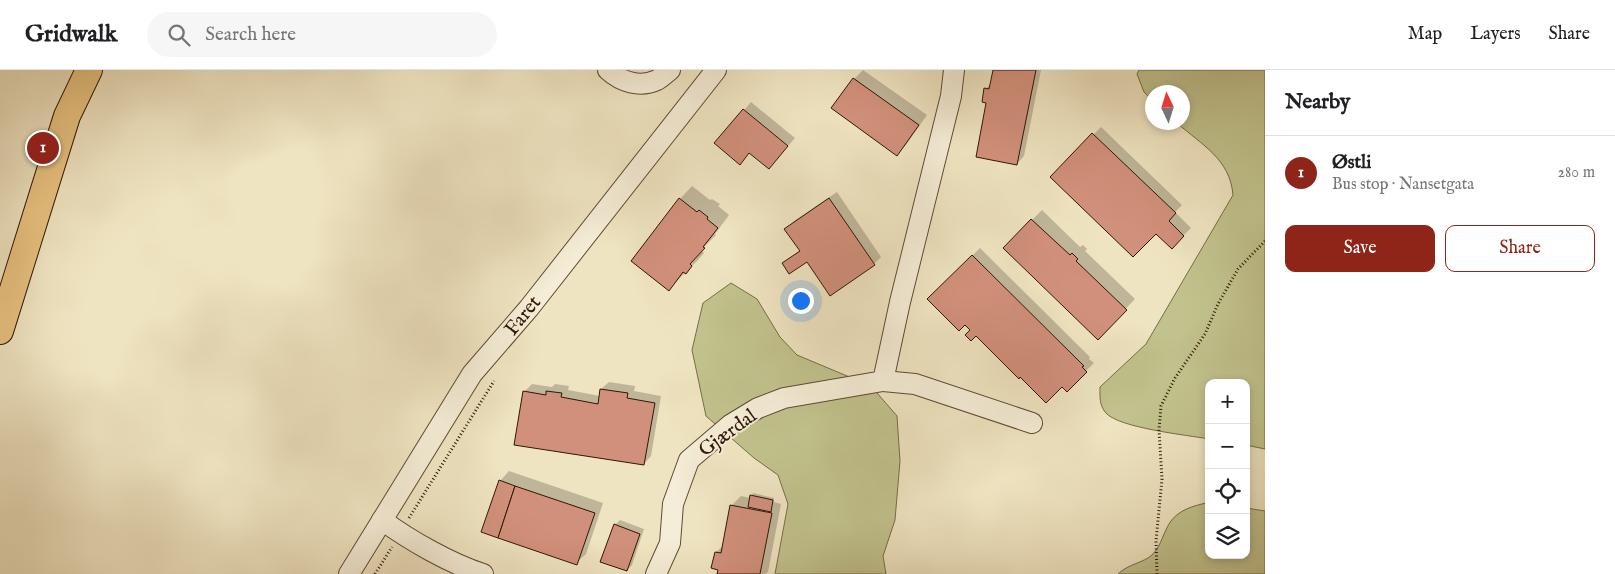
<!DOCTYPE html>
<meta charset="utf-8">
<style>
body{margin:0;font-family:"IM FELL English",serif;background:#f6f6f6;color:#202124}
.controls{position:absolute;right:15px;bottom:15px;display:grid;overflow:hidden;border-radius:10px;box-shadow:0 2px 8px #0003}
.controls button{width:45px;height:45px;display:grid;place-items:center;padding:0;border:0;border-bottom:1px solid #e0e0e0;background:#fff;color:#202124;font:25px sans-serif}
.compass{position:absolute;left:1145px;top:15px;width:45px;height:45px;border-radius:50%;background:#fff;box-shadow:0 2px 8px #0003;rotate:356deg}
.you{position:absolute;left:800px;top:230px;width:18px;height:18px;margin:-12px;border:4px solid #fff;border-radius:50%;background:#1a73e8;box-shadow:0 0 0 8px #1a73e833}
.badge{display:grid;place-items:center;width:32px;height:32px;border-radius:50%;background:#8f2418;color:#fff;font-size:16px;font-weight:700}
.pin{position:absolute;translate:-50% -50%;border:2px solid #fff;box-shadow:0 1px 5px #0006}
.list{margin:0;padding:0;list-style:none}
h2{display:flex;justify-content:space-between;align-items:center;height:65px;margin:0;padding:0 20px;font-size:21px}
h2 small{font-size:16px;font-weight:400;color:#757577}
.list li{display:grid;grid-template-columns:32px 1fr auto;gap:15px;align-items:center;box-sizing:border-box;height:75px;padding:0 20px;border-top:1px solid #e0e0e0}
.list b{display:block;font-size:19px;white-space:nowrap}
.list p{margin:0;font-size:16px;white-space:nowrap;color:#757577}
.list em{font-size:16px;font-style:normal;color:#757577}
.actions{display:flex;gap:10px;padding:15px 20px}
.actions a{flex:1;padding:11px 0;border:1px solid #8f2418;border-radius:10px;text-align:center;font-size:18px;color:#8f2418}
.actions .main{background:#8f2418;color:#fff}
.icon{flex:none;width:28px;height:28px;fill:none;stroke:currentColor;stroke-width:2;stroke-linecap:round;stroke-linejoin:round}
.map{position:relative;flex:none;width:1265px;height:504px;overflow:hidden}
header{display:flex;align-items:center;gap:30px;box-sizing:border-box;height:70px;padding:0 25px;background:#fff;border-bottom:1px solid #e0e0e0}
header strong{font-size:24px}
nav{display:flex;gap:28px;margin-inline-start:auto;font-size:18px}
.search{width:350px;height:45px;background:#f6f6f6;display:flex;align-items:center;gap:12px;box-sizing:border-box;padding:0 18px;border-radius:28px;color:#757577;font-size:19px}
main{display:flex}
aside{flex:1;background:#fff}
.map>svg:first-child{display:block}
.green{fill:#c1c28d;stroke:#786c48}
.shadow{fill:#0003}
.building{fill:#d1907b;stroke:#2f1704}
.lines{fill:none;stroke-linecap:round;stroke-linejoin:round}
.minor-casing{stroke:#5f4a33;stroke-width:22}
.major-casing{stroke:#2f1704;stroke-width:28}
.path{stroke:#2f1704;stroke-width:3;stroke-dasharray:1 2.5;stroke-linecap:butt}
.minor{stroke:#f5edd7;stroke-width:20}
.major{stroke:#e8c280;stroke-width:26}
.labels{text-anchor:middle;stroke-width:4;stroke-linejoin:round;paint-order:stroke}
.street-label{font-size:20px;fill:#2f1704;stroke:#f5edd7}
</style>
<header>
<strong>Gridwalk</strong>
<div class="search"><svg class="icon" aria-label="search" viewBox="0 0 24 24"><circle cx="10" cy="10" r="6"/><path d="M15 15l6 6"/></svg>Search here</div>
<nav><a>Map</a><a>Layers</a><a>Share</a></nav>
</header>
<main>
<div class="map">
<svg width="1265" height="504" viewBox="0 0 1265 504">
<rect width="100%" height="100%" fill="#efe4c1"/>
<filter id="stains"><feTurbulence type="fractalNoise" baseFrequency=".004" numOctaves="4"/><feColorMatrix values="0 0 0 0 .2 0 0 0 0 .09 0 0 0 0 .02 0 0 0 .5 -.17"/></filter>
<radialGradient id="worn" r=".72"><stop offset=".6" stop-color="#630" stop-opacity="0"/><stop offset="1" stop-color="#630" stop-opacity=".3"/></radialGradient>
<g class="green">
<path d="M1139 0H1265V379L1246 375V313H1209V369C1187 365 1119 358 1106 343 1099 335 1100 327 1100 317L1146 274 1233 125C1230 89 1202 75 1177 53L1182 52V22H1152V30L1144 22 1137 4Z"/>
<polygon points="731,213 757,229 780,267 797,285 871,316 897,346 900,391 895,450 883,486 886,504 775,504 788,434 778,405 754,388 706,346 692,280 703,233"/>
<path d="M1206 433H1209V485H1246V438L1265 441V504H1118C1128 494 1143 493 1152 485 1162 475 1163 462 1171 451 1179 440 1193 436 1206 433Z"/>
</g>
<g class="shadow">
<polygon points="863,0 927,45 906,75 897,84 854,9"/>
<polygon points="994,0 1041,0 1024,86 1017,94 988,32 985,19 992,13"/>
<polygon points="751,32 795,68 776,90 750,82 740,93 716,73"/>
<polygon points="1101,57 1182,135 1175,142 1191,158 1172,177 1156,162 1052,107"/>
<polygon points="692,116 710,130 712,129 720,134 718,136 729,145 715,164 716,165 701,180 704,183 698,190 669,219 680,129"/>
<polygon points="837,122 881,187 874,194 807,190 783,193 800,180 786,159 794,151"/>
<polygon points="1042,140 1080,177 1083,175 1087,179 1085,181 1135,229 1098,268 1004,178"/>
<polygon points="980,178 1090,287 1089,289 1094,293 1067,320 1062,315 972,260 965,253 929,229"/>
<polygon points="609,312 635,316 634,321 661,326 651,386 644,394 524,322 532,314 552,317 555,314 569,316 568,320 600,326 601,319"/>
<polygon points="509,401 603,433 586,484 576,493 500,411"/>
<polygon points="753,423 774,428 774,432 781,434 768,502 765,504 721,504 716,482 724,475 732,435 741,426 751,428"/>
<polygon points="620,450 644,459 632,495 627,500 615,455"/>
</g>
<g class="building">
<polygon points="993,0 1036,0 1017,95 976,87 986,33 982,32 984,18 989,19"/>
<polygon points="853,8 919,55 897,86 831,38"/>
<polygon points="743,39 788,76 769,99 749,83 740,95 714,73"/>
<polygon points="1092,63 1176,143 1169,151 1184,166 1172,179 1156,164 1133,187 1050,107"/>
<polygon points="679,128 697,142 699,140 708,147 707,149 718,158 703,177 705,178 690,194 692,196 686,204 683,202 669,221 631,191"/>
<polygon points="829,128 875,195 830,226 807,192 789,204 782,193 800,181 784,159"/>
<polygon points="1031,149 1070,185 1072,183 1078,189 1076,191 1127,240 1098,270 1003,178"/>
<polygon points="972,185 1084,296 1082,297 1087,302 1067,322 1062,317 1046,333 1020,307 1019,309 976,266 971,271 965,265 970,260 965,255 959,261 927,229"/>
<polygon points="600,319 628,323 627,328 655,333 644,395 514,375 523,321 546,325 546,321 562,323 561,327 598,334"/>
<polygon points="499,410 515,416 498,468 481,462"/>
<polygon points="515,416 595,443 577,495 498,468"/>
<polygon points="750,425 773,430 771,442 748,437"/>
<polygon points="730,435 772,443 760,504 717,504 718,500 711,498 715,482 721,483"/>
<polygon points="614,454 640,464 627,501 600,492"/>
</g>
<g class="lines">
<defs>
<g id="minor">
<path d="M608 0C621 12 640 18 657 10 661 8 666 3 670 0"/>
<polyline points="883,311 915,314 1032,353"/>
<path d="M382 450C409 470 451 494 483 504"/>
<polyline points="349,504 472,304 529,238 716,0"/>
<polyline points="656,504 670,473 673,434 689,390 730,355 758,338 784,328 883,311 900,232 951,26 954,0"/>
</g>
<polyline id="major" points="0,261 67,46 89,0"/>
</defs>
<use href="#minor" class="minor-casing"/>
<use href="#major" class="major-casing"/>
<g class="path">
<polyline points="409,448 494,311"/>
<polyline points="375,504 392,477"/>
<polyline points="1157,504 1156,471 1162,409 1159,360 1161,336 1175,308 1205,264 1218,234 1238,199 1265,171"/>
</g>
<use href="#minor" class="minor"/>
<use href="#major" class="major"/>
</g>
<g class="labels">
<g class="street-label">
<text transform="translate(522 245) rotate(-51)" y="7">Faret</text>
<text transform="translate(727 362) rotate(-36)" y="7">Gjærdal</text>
</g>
</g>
<rect width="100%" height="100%" filter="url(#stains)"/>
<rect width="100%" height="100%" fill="url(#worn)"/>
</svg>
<div class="controls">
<button>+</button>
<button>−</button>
<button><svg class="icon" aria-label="locate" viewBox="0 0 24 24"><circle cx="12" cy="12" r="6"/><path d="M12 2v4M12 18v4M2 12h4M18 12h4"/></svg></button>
<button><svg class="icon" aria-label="layers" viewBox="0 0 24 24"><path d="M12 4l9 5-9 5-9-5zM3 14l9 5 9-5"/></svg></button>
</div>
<svg class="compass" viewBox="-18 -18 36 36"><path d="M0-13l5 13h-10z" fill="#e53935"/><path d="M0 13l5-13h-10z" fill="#757577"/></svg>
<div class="you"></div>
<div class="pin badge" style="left:43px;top:78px">1</div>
</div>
<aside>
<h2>Nearby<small></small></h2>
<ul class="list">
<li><span class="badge">1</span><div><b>Østli</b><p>Bus stop · Nansetgata</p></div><em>280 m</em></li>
</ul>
<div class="actions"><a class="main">Save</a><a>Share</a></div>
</aside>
</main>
